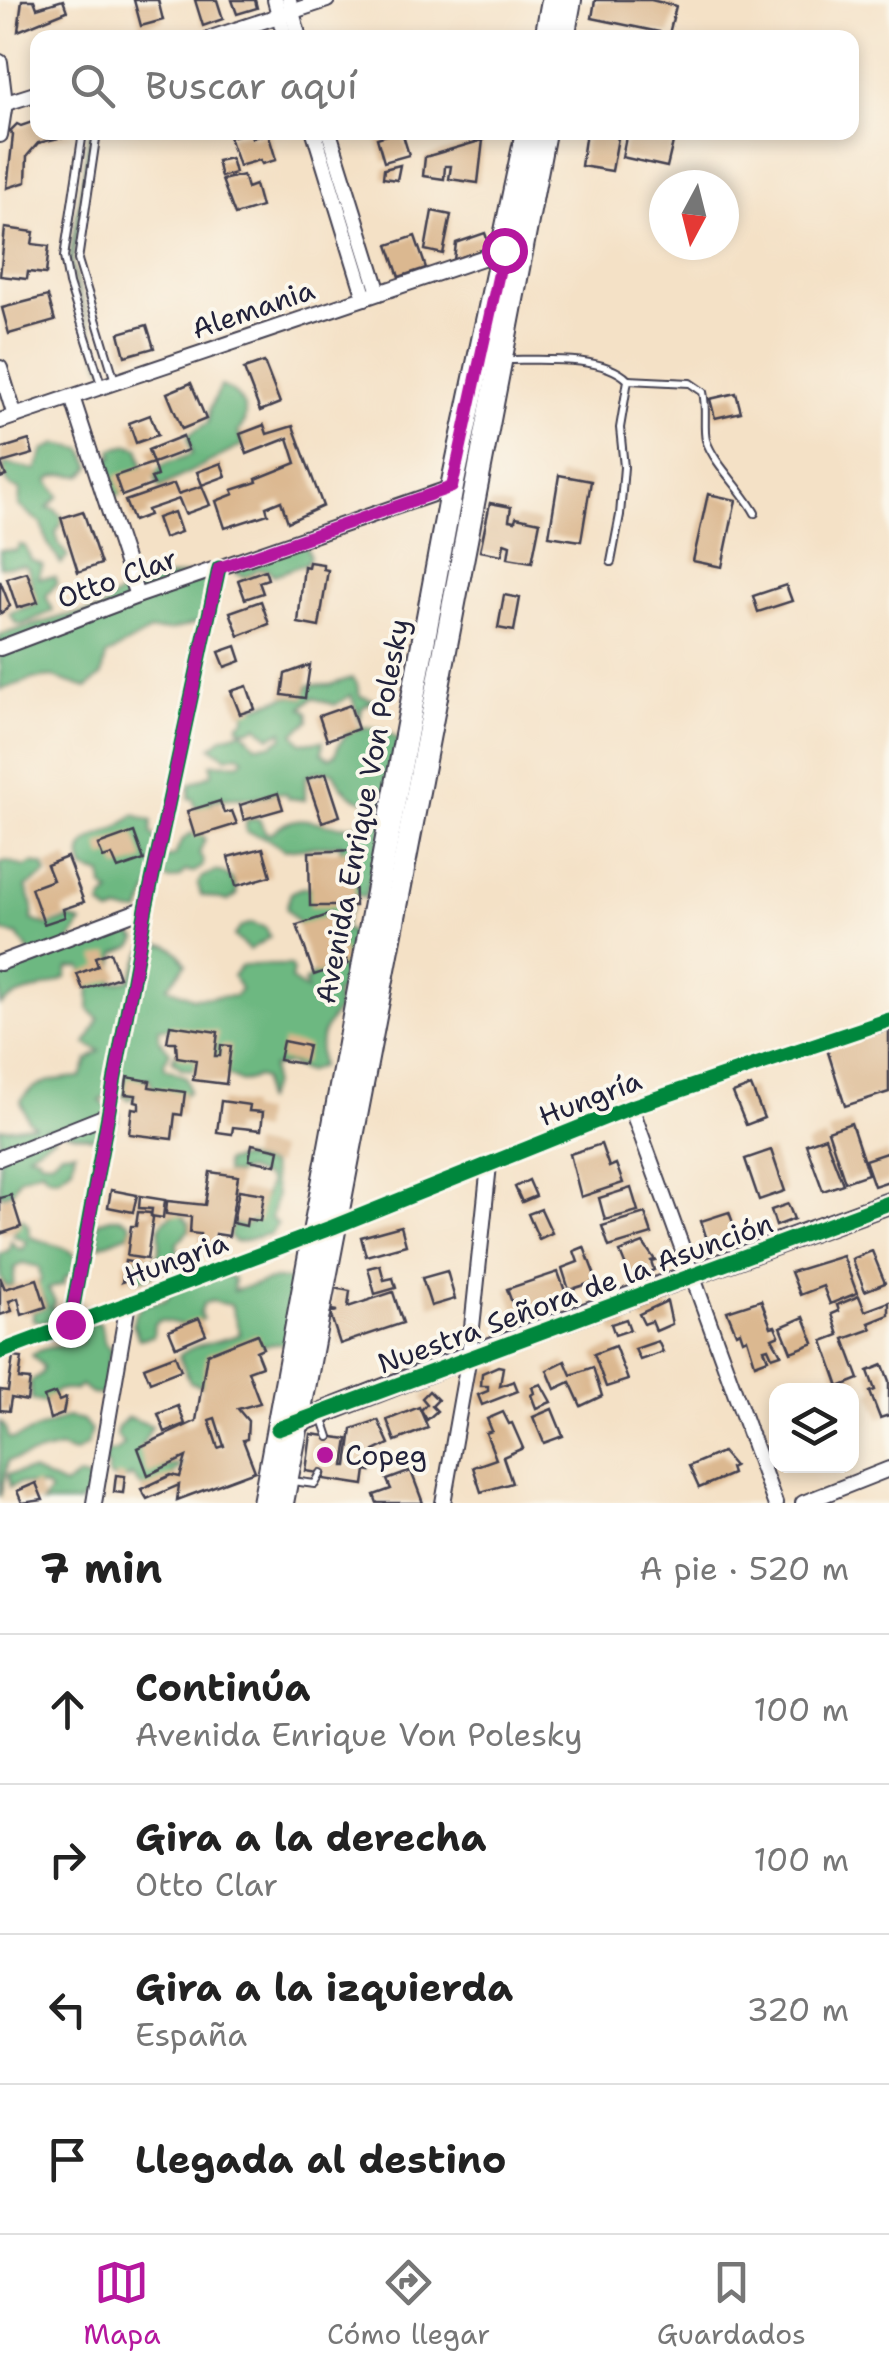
<!DOCTYPE html>
<html lang="es">
<meta charset="utf-8">
<style>
body{margin:0;font-family:"Shantell Sans",sans-serif;background:#f6f6f6;color:#222}
.controls{position:absolute;right:30px;bottom:30px;display:grid;overflow:hidden;border-radius:20px;box-shadow:0 5px 15px #0003}
.controls button{width:90px;height:90px;display:grid;place-items:center;padding:0;border:0;border-bottom:2px solid #e0e0e0;background:#fff;color:#222;font:50px sans-serif}
.compass{position:absolute;left:649px;top:170px;width:90px;height:90px;border-radius:50%;background:#fff;box-shadow:0 5px 15px #0003;rotate:187deg}
.stop{position:absolute;width:30px;height:30px;margin:-22px;border:8px solid #b5179e;border-radius:50%;background:#fff}
.stop.end{background:#b5179e;border-color:#fff;box-shadow:0 2px 10px #0008}
.list{margin:0;padding:0;list-style:none}
h2{display:flex;justify-content:space-between;align-items:center;height:130px;margin:0;padding:0 40px;font-size:42px}
h2 small{font-size:32px;font-weight:400;color:#767676}
.list li{display:grid;grid-template-columns:65px 1fr auto;gap:30px;align-items:center;box-sizing:border-box;height:150px;padding:0 40px;border-top:2px solid #e0e0e0}
.list b{display:block;font-size:38px;white-space:nowrap}
.list p{margin:0;font-size:32px;white-space:nowrap;color:#767676}
.list em{font-size:32px;font-style:normal;color:#767676}
.icon{flex:none;width:55px;height:55px;fill:none;stroke:currentColor;stroke-width:2;stroke-linecap:round;stroke-linejoin:round}
.map{position:relative;flex:none;width:889px;height:1503px;overflow:hidden}
.search{position:absolute;background:#fff;box-shadow:0 5px 15px #0003;left:30px;right:30px;top:30px;height:110px;display:flex;align-items:center;gap:25px;box-sizing:border-box;padding:0 35px;border-radius:20px;color:#767676;font-size:38px}
.sheet{height:730px;background:#fff}
nav{display:flex;justify-content:space-around;align-items:center;box-sizing:border-box;height:140px;border-top:2px solid #e0e0e0;background:#fff;font-size:28px;color:#767676}
nav a{display:grid;justify-items:center;gap:5px}
nav .on{color:#b5179e}
.map>svg:first-child{display:block}
.green{fill:#87d899;stroke:#547d6a;stroke-width:2.5}
.forest{fill:#6db881;stroke:#486d5e;stroke-width:2.5}
.building{fill:#dbb890;fill-rule:evenodd}
.lines{fill:none;stroke-linecap:round;stroke-linejoin:round}
.lane-casing{stroke:#423f50;stroke-width:10}
.street-casing{stroke:#423f50;stroke-width:18}
.secondary-casing{stroke:#423f50;stroke-width:24}
.primary-casing{stroke:#423f50;stroke-width:26}
.lane{stroke:#fff;stroke-width:6}
.street{stroke:#fff;stroke-width:14}
.secondary{stroke:#fff;stroke-width:20}
.primary{stroke:#fff;stroke-width:22}
.cycleway-casing{stroke:#fbf7ec;stroke-width:21}
.cycleway{stroke:#00873e;stroke-width:15}
.route{stroke:#b5179e;stroke-width:12}
.poi-dot{fill:#b5179e;stroke:#fbf7ec;stroke-width:4}
.labels{text-anchor:middle;stroke-width:8;stroke-linejoin:round;paint-order:stroke}
.street-label{font-size:28px;fill:#22223b;stroke:#fbf7ec}
.poi-label{font-size:28px;fill:#22223b;stroke:#fbf7ec;text-anchor:start}
</style>
<div class="map">
<svg width="889" height="1503" viewBox="0 0 889 1503">
<rect width="100%" height="100%" fill="#fbf7ec"/>
<filter id="ink" filterUnits="userSpaceOnUse"><feTurbulence type="fractalNoise" baseFrequency=".01" numOctaves="2"/><feDisplacementMap in="SourceGraphic" scale="20" xChannelSelector="R" yChannelSelector="G"/><feConvolveMatrix kernelMatrix="1 2 1 2 8 2 1 2 1" color-interpolation-filters="sRGB"/></filter>
<filter id="wash" filterUnits="userSpaceOnUse"><feTurbulence type="fractalNoise" baseFrequency=".0048" numOctaves="4" result="noise"/><feDisplacementMap in="SourceGraphic" scale="40" xChannelSelector="R" yChannelSelector="G"/><feGaussianBlur stdDeviation="2.25" result="paint"/><feColorMatrix in="noise" values="0 0 0 0 0 0 0 0 0 0 0 0 0 0 0 0 0 1.4 0 .05"/><feComposite in="paint" operator="in"/></filter>
<g filter="url(#wash)">
<rect width="100%" height="100%" fill="#f4e1c6"/>
<polygon class="green" points="89,133 92,133 72,264 103,369 69,264"/>
<g class="forest">
<path d="M221 386C242 394 253 413 238 432L243 445 160 487 154 477C161 459 177 462 192 454L188 435 208 423 210 409Z"/>
<path d="M57 444 83 449 91 467 82 476C70 475 57 472 48 481L59 496 47 508 54 509 64 519 56 533 59 545 68 556 61 564 47 542 42 524 19 506 20 490 10 486 3 474 5 464 36 470 44 450Z"/>
<polygon points="129,445 139,448 143,469 119,496 110,495 103,483 111,469 108,458 113,457 112,449"/>
<polygon points="294,544 306,546 310,557 305,564 274,575 268,570 258,569 246,577 236,574 234,570 243,562 247,566 256,563 257,558"/>
<polygon points="20,545 25,546 31,560 43,565 38,578 55,577 57,583 46,596 53,611 22,625 16,623 9,613 37,604 28,568 24,565 0,567 0,550 16,551"/>
<polygon points="198,573 218,587 210,619 173,630 150,631 106,656 102,675 87,688 53,677 33,679 0,690 0,635 65,616 99,611 116,596 148,580"/>
<path d="M352 678 357 684 360 696 374 700 362 708 360 720 351 695 335 705 313 698 302 707 308 712 309 721 294 733 301 743 323 741 322 753 329 758 335 755C347 715 385 723 408 749L394 803C364 805 346 799 333 772 322 770 313 771 305 778V800L288 798 287 794C267 791 270 796 254 798 239 799 226 796 211 801L215 814 197 812 193 799 189 798 190 784 212 774 211 764 240 763 244 758 238 754 227 757 211 747 223 737 243 731 256 745 273 744 283 737V731L270 737 257 726 249 730 239 728V723L245 719V710L289 696 303 698 309 685H330Z"/>
<path d="M376 813 387 816 365 898 351 892 340 853 341 844 285 850 266 838 246 832V820L259 819 266 833H271C304 804 320 832 355 825 363 824 368 816 376 813Z"/>
<path d="M135 815 152 821 151 833 157 839 159 859 175 856C180 842 184 833 199 832L205 839 199 854 203 860 202 867 194 872 185 871 181 877 170 880 162 877 158 870 140 913 119 911 110 914 101 906 103 900 111 893 103 887 102 875 84 869C74 847 88 839 106 833 116 830 126 821 135 815Z"/>
<path d="M7 861 25 867 33 863 44 865 47 874 26 887 33 906 32 920 48 926 70 918 82 923 67 945C75 944 86 944 93 941 111 932 118 921 137 939L132 947 116 953 112 983 130 980 145 947C166 941 175 945 186 964L167 987 193 998 235 996 240 989 233 976 241 966 247 965H290L293 970 291 980 307 990 305 982 313 974 335 970 331 957 341 945V933L330 939 303 929 286 908 291 893C313 878 332 895 353 906L347 915 344 930 359 933 350 991 336 992 338 1010C324 1026 316 1045 321 1066L306 1072 289 1064 272 1067V1085L264 1102 263 1079 257 1077 241 1082 221 1071 182 1069 172 1060 178 1050 172 1028H159V1039L170 1052 164 1063 165 1068 186 1077 189 1091 174 1103 153 1091 149 1078 141 1081 140 1094 129 1099 112 1090 100 1101 119 1116 111 1135 92 1138 43 1128 54 1137 28 1153 38 1156 39 1160 51 1161 61 1152 75 1151 72 1167 57 1178 46 1175 42 1169 19 1178 12 1192 3 1195 0 1193V1128C13 1130 24 1123 36 1126L28 1120 21 1101C32 1081 60 1078 81 1077L87 1060 100 1051 86 1044 99 1019 89 1010 90 980 81 967 68 968 66 978C45 990 19 991 0 1005V972L4 967 17 965 31 955 18 935 3 932 0 928V863Z"/>
<path d="M216 871C230 874 236 881 237 895L228 901 201 895 198 884 202 877Z"/>
<polygon points="251,923 266,928 270,937 249,950 234,936 241,927"/>
<path d="M241 1158 270 1165 276 1195 271 1219 277 1224 271 1234C257 1235 249 1241 235 1242L229 1236 233 1223 244 1226 254 1220 269 1184 266 1178 246 1170 236 1174 225 1173V1162Z"/>
<path d="M179 1212 189 1223V1230L177 1243 178 1263 143 1279 134 1278 132 1264 138 1258 155 1260C169 1232 145 1227 179 1212Z"/>
<polygon points="22,1218 28,1225 30,1237 64,1248 75,1255 76,1271 63,1279 64,1284 48,1289 55,1301 51,1308 62,1313 63,1322 50,1323 33,1320 33,1312 47,1306 38,1286 41,1278 39,1267 24,1263 15,1267 13,1286 6,1286 0,1278 0,1254 9,1250 11,1241 17,1248 23,1249 27,1242 13,1235"/>
<polygon points="110,1218 122,1218 131,1224 129,1234 99,1246 98,1235 94,1233 98,1222"/>
<path d="M217 1272 234 1278 233 1291 274 1279 292 1280 294 1342 249 1347 219 1379 201 1386 190 1382 179 1356C197 1341 219 1343 240 1334L231 1305 211 1301 203 1304 200 1313 203 1319 189 1326 160 1320 154 1324 153 1336 139 1339 133 1324 135 1313 145 1304 165 1300 173 1290Z"/>
<path d="M89 1322 100 1323 105 1344 111 1350 107 1373 109 1387 102 1395 92 1394 81 1385 75 1390H57L46 1403 32 1400 30 1382 42 1373 43 1366 32 1355C44 1345 66 1347 82 1343L83 1331Z"/>
<polygon points="67,1417 83,1420 91,1430 87,1445 74,1453 60,1448 8,1461 0,1497 0,1422 5,1427 8,1438 14,1439"/>
<path d="M128 1417 152 1426 141 1447 161 1468 181 1464C173 1478 159 1488 142 1487L131 1475 129 1478H112L107 1473 109 1468 103 1462 106 1452 116 1451 124 1445 116 1435 118 1427Z"/>
<polygon points="32,1471 64,1486 78,1477 88,1479 95,1492 79,1503 41,1503 50,1492 45,1487 19,1483 10,1487 8,1474"/>
</g>
<g id="blocks">
<g class="building">
<polygon points="22,0 34,0 37,8 63,0 67,11 18,31"/>
<polygon points="134,0 158,0 163,20 141,26"/>
<polygon points="195,0 217,0 223,19 203,26"/>
<polygon points="232,0 255,0 257,8 237,14"/>
<polygon points="595,0 651,0 676,6 669,34 592,18"/>
<polygon points="38,120 38,132 75,134 38,143 27,156 26,182 7,188 13,135 10,131 17,124 21,126"/>
<polygon points="250,132 252,138 268,133 276,160 262,164 260,160 239,166 229,137"/>
<polygon points="396,132 402,132 409,155 384,162 377,138"/>
<polygon points="586,132 619,132 612,171 581,166"/>
<polygon points="627,132 648,132 674,138 667,167 622,157"/>
<polygon points="483,140 478,183 449,179 451,166 445,166 444,179 423,176 425,157"/>
<polygon points="231,158 235,173 221,177 217,161"/>
<polygon points="400,165 397,180 383,178 384,169"/>
<polygon points="243,175 247,188 255,185 261,207 235,215 222,180"/>
<polygon points="432,211 451,215 443,254 425,250"/>
<polygon points="5,228 34,232 32,244 49,246 46,274 28,272 27,279 0,276"/>
<polygon points="485,233 490,247 454,260 456,243"/>
<polygon points="415,236 426,268 399,277 388,245"/>
<polygon points="48,296 55,321 9,334 2,308"/>
<polygon points="147,325 154,348 125,356 119,333"/>
<polygon points="264,362 280,403 260,411 244,369"/>
<polygon points="191,383 206,419 182,429 167,393"/>
<polygon points="736,393 741,412 715,418 710,399"/>
<polygon points="150,415 158,435 136,443 129,423"/>
<polygon points="264,425 267,434 293,426 323,506 288,522 281,501 266,507 268,514 225,528 216,501 234,494 232,490 257,482 256,479 296,463 288,438 247,454 240,434"/>
<polygon points="183,436 188,450 153,463 157,476 151,478 154,484 122,496 115,476 153,463 148,450"/>
<polygon points="29,440 33,454 1,463 6,476 0,478 0,449"/>
<polygon points="221,463 226,476 202,485 197,472"/>
<polygon points="559,475 591,481 581,541 549,536"/>
<polygon points="174,484 178,494 202,486 210,505 185,514 179,499 147,510 149,515 133,521 125,501"/>
<polygon points="708,494 736,500 722,567 693,561"/>
<polygon points="490,503 511,507 509,520 515,521 516,517 540,522 532,562 508,558 510,545 504,543 502,555 480,551"/>
<polygon points="83,511 101,564 78,572 61,518"/>
<polygon points="174,512 181,532 164,538 157,518"/>
<polygon points="309,562 323,564 323,569 328,570 319,627 298,623 304,566 308,567"/>
<polygon points="265,570 268,579 259,582 263,593 245,599 238,580"/>
<polygon points="27,572 38,602 17,608 7,578"/>
<polygon points="0,581 10,606 0,614"/>
<polygon points="786,585 792,601 758,612 753,596"/>
<polygon points="504,595 520,598 514,631 498,628"/>
<polygon points="261,601 269,624 239,636 230,612"/>
<polygon points="236,646 241,661 225,667 219,652"/>
<polygon points="310,665 305,698 282,695 285,674"/>
<polygon points="247,686 255,709 240,714 231,691"/>
<polygon points="350,705 358,729 327,740 319,716"/>
<polygon points="326,773 340,816 322,822 307,779"/>
<polygon points="278,793 283,809 244,820 240,805"/>
<polygon points="220,801 224,813 232,811 237,824 195,837 187,811"/>
<polygon points="134,832 144,860 118,869 112,855 103,858 98,845"/>
<polygon points="263,848 271,876 236,886 228,857"/>
<polygon points="354,850 355,906 310,906 309,852"/>
<polygon points="67,857 84,902 63,909 65,917 44,924 31,888 53,880 47,865"/>
<polygon points="331,914 348,964 314,975 297,925"/>
<polygon points="110,952 119,977 83,990 77,974 98,966 95,957"/>
<polygon points="170,1025 218,1032 215,1056 220,1056 221,1045 231,1046 226,1084 193,1080 196,1060 177,1057 176,1042 167,1042"/>
<polygon points="889,1030 889,1092 845,1106 827,1049"/>
<polygon points="283,1041 308,1046 304,1064 279,1060"/>
<polygon points="127,1077 150,1081 149,1087 185,1092 182,1115 175,1114 172,1139 129,1134 132,1108 139,1109 139,1102 135,1101 136,1095 125,1094"/>
<polygon points="751,1086 764,1118 746,1125 733,1093"/>
<polygon points="221,1101 250,1105 249,1111 263,1112 261,1130 233,1127 232,1134 217,1132"/>
<polygon points="851,1123 868,1174 845,1182 828,1131"/>
<polygon points="825,1137 843,1184 823,1191 806,1144"/>
<polygon points="252,1144 279,1150 276,1165 249,1160"/>
<polygon points="601,1144 609,1167 616,1164 623,1183 581,1197 570,1154"/>
<polygon points="771,1150 785,1191 759,1200 745,1159"/>
<polygon points="889,1152 889,1181 874,1186 865,1160"/>
<polygon points="210,1172 238,1176 229,1236 216,1234 214,1246 199,1243 200,1234 190,1233 191,1217 166,1214 167,1201 205,1205"/>
<polygon points="529,1180 536,1196 522,1202 515,1187"/>
<polygon points="631,1188 638,1211 605,1220 599,1198"/>
<polygon points="111,1190 137,1195 133,1212 108,1207"/>
<polygon points="239,1190 264,1194 260,1221 247,1219 246,1226 233,1223"/>
<polygon points="11,1195 21,1227 0,1234 0,1198"/>
<polygon points="140,1196 165,1200 163,1218 151,1216 152,1209 139,1208"/>
<polygon points="788,1204 794,1219 776,1226 771,1210"/>
<polygon points="541,1209 552,1233 539,1239 528,1214"/>
<polygon points="138,1212 150,1213 153,1218 147,1259 127,1256 131,1226 136,1226"/>
<polygon points="729,1212 739,1239 710,1249 701,1221"/>
<polygon points="645,1213 652,1234 609,1247 602,1226"/>
<polygon points="401,1226 406,1245 366,1256 361,1237"/>
<polygon points="643,1243 655,1260 651,1261 654,1270 631,1279 620,1252"/>
<polygon points="584,1247 597,1281 569,1290 562,1268 578,1262 574,1251"/>
<polygon points="872,1251 885,1283 865,1291 852,1259"/>
<polygon points="843,1256 857,1293 830,1304 823,1286 800,1295 791,1272"/>
<polygon points="125,1261 136,1263 136,1275 122,1282"/>
<polygon points="380,1265 384,1280 393,1278 396,1288 375,1294 368,1268"/>
<polygon points="447,1271 455,1299 431,1306 422,1278"/>
<polygon points="558,1272 569,1302 518,1319 507,1289"/>
<polygon points="0,1277 5,1289 37,1279 46,1307 22,1315 18,1298 9,1301 12,1311 0,1315"/>
<polygon points="334,1288 350,1291 348,1307 393,1292 403,1323 340,1344 330,1313 337,1311 331,1310"/>
<polygon points="859,1296 865,1311 889,1302 889,1315 869,1323 872,1329 844,1339 859,1379 839,1387 823,1341 839,1335 832,1314 839,1311 837,1305"/>
<polygon points="761,1300 771,1327 775,1326 779,1335 772,1338 781,1354 772,1357 768,1348 764,1349 768,1359 755,1364 747,1338 743,1340 740,1331 736,1333 727,1311"/>
<polygon points="667,1301 672,1324 656,1331 652,1321 644,1324 639,1314"/>
<polygon points="804,1317 814,1343 791,1352 781,1327"/>
<polygon points="199,1318 206,1334 176,1347 169,1330"/>
<polygon points="626,1319 630,1330 615,1335 611,1324"/>
<path d="M257 1334 263 1348 256 1351 262 1366 248 1371 260 1403 238 1409 248 1421 247 1439 243 1440 255 1471 177 1500 179 1485 147 1499 141 1489 171 1475 180 1477 186 1457 148 1475 138 1448 196 1421 207 1354ZM215 1418 224 1446 218 1448 209 1420Z"/>
<polygon points="658,1341 663,1352 640,1360 635,1349"/>
<polygon points="615,1346 628,1380 606,1387 594,1354"/>
<polygon points="175,1355 181,1370 150,1382 144,1367"/>
<polygon points="13,1357 22,1358 19,1379 30,1380 27,1401 11,1398 9,1411 0,1410 0,1390 8,1391"/>
<polygon points="565,1361 571,1375 593,1367 602,1396 581,1406 570,1382 555,1389 547,1370"/>
<polygon points="883,1365 889,1381 889,1415 880,1418 870,1392 875,1390 868,1371"/>
<polygon points="498,1366 503,1367 500,1386 514,1381 518,1391 482,1405 478,1395 488,1391 488,1386 481,1386 482,1373"/>
<polygon points="541,1384 551,1402 536,1408 531,1395 534,1393 532,1387"/>
<polygon points="429,1391 438,1400 432,1406 437,1411 427,1420 421,1410 427,1404 422,1398"/>
<polygon points="55,1393 59,1401 66,1398 63,1414 50,1419 44,1397"/>
<polygon points="178,1406 185,1424 165,1432 158,1414"/>
<polygon points="419,1407 428,1428 395,1441 387,1420"/>
<polygon points="552,1409 563,1436 544,1443 533,1417"/>
<polygon points="503,1412 509,1424 512,1423 523,1448 503,1457 512,1483 481,1492 473,1467 496,1459 486,1433 492,1431 487,1419"/>
<polygon points="378,1420 389,1444 374,1451 371,1471 366,1470 364,1485 324,1479 325,1474 306,1471 311,1434 348,1439 344,1466 347,1466 352,1429"/>
<polygon points="722,1452 734,1466 730,1468 732,1474 699,1488 689,1466"/>
<polygon points="411,1471 423,1503 377,1503 374,1495 391,1489 387,1480"/>
<polygon points="116,1475 125,1476 123,1493 114,1492"/>
<polygon points="36,1483 43,1500 22,1503 17,1491"/>
</g>
</g>
</g>
<g filter="url(#ink)">
<use href="#blocks" fill-opacity="0" stroke="#423f50" stroke-width="2.5"/>
<g class="lines">
<defs>
<g id="lane">
<polyline points="83,132 64,257 69,284 101,384"/>
<polyline points="97,132 78,260 115,381"/>
<path d="M507 360C541 360 603 355 628 380L620 428 624 467 620 515 611 562"/>
<path d="M628 380 690 383 703 392C707 408 703 428 706 440 714 464 742 489 755 513"/>
<polyline points="323,1419 329,1437"/>
<polyline points="292,1481 315,1484 321,1473"/>
</g>
<g id="street">
<polyline points="275,0 285,38"/>
<polyline points="289,0 299,38"/>
<polyline points="211,38 327,0"/>
<polyline points="0,62 5,103 0,135"/>
<polyline points="0,105 38,93"/>
<polyline points="314,132 365,298"/>
<polyline points="329,132 379,293"/>
<polyline points="0,368 15,416"/>
<polyline points="72,397 137,596"/>
<polyline points="0,421 506,250"/>
<polyline points="0,648 137,596 456,486"/>
<polyline points="0,963 146,908"/>
<polyline points="631,1107 775,1503"/>
<polyline points="0,1158 108,1115"/>
<polyline points="70,1323 146,908 219,568"/>
<polyline points="0,1352 333,1227 631,1107 889,1020"/>
<polyline points="94,1503 128,1303"/>
<polyline points="443,1503 469,1356 489,1165"/>
<polyline points="803,1503 889,1469"/>
</g>
<polyline id="secondary" points="286,1427 469,1356 889,1203"/>
<g id="primary">
<polyline points="546,38 553,0"/>
<polyline points="563,38 570,0"/>
<polyline points="264,1503 452,487 527,132"/>
<polyline points="282,1503 544,132"/>
</g>
</defs>
<use href="#lane" class="lane-casing"/>
<use href="#street" class="street-casing"/>
<use href="#secondary" class="secondary-casing"/>
<use href="#primary" class="primary-casing"/>
<use href="#lane" class="lane"/>
<use href="#street" class="street"/>
<use href="#secondary" class="secondary"/>
<use href="#primary" class="primary"/>
<defs>
<g id="cycleway">
<polyline points="70,1323 146,908 219,568"/>
<polyline points="0,1352 333,1227 631,1107 889,1020"/>
<polyline points="278,1429 889,1203"/>
</g>
</defs>
<use href="#cycleway" class="cycleway-casing"/>
<use href="#cycleway" class="cycleway"/>
</g>
</g>
<g class="lines" filter="url(#ink)">
<polyline class="route" points="70,1324 146,908 219,568 452,487 504,250"/>
</g>
<circle class="poi-dot" cx="325" cy="1455" r="10"/>
<g class="labels">
<g class="street-label">
<text transform="translate(253 309) rotate(-19)" y="10">Alemania</text>
<text transform="translate(117 578) rotate(-20)" y="10">Otto Clar</text>
<text transform="translate(362 811) rotate(-79)" y="10">Avenida Enrique Von Polesky</text>
<text transform="translate(590 1098) rotate(-21)" y="10">Hungría</text>
<text transform="translate(176 1259) rotate(-20)" y="10">Hungria</text>
<text transform="translate(575 1293) rotate(-20)" y="10">Nuestra Señora de la Asunción</text>
</g>
<g class="poi-label">
<text x="345" y="1465">Copeg</text>
</g>
</g>
</svg>
<div class="controls">
<button><svg class="icon" aria-label="layers" viewBox="0 0 24 24"><path d="M12 4l9 5-9 5-9-5zM3 14l9 5 9-5"/></svg></button>
</div>
<svg class="compass" viewBox="-18 -18 36 36"><path d="M0-13l5 13h-10z" fill="#e53935"/><path d="M0 13l5-13h-10z" fill="#767676"/></svg>
<div class="stop" style="left:504px;top:250px"></div>
<div class="stop end" style="left:70px;top:1324px"></div>
<div class="search"><svg class="icon" aria-label="search" viewBox="0 0 24 24"><circle cx="10" cy="10" r="6"/><path d="M15 15l6 6"/></svg>Buscar aquí</div>
</div>
<section class="sheet">
<h2>7 min<small>A pie · 520 m</small></h2>
<ul class="list">
<li><svg class="icon" aria-label="ahead" viewBox="0 0 24 24"><path d="M12 20V5M6 11l6-6 6 6"/></svg><div><b>Continúa</b><p>Avenida Enrique Von Polesky</p></div><em>100 m</em></li>
<li><svg class="icon" aria-label="right" viewBox="0 0 24 24"><path d="M7 20v-9h11M14 6l5 5-5 5"/></svg><div><b>Gira a la derecha</b><p>Otto Clar</p></div><em>100 m</em></li>
<li><svg class="icon" aria-label="left" viewBox="0 0 24 24"><path d="M17 20v-9H6M10 6l-5 5 5 5"/></svg><div><b>Gira a la izquierda</b><p>España</p></div><em>320 m</em></li>
<li><svg class="icon" aria-label="arrive" viewBox="0 0 24 24"><path d="M6 21V4h12l-3 4 3 4H6"/></svg><div><b>Llegada al destino</b></div></li>
</ul>
</section>
<nav>
<a class="on"><svg class="icon" aria-label="map" viewBox="0 0 24 24"><path d="M3 6l6-2 6 2 6-2v14l-6 2-6-2-6 2zM9 4v14M15 6v14"/></svg>Mapa</a>
<a><svg class="icon" aria-label="directions" viewBox="0 0 24 24"><path d="M12 3l9 9-9 9-9-9zM9 14v-3h6M13 9l2 2-2 2"/></svg>Cómo llegar</a>
<a><svg class="icon" aria-label="saved" viewBox="0 0 24 24"><path d="M7 4h10v16l-5-4-5 4z"/></svg>Guardados</a>
</nav>
